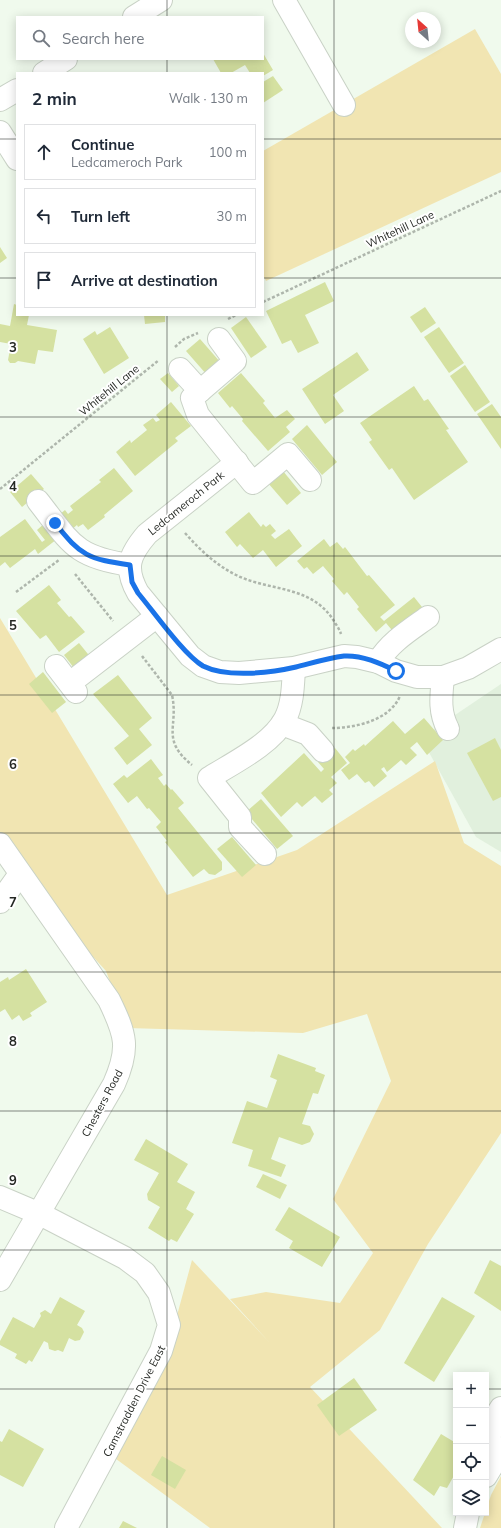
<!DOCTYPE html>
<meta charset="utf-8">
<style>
body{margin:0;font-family:Mulish,sans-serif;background:#f2f2f3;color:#1f2937}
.controls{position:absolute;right:12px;bottom:12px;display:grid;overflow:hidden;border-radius:0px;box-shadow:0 2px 10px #0003}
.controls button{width:36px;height:36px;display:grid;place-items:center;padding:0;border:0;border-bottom:1px solid #e0e1e3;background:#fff;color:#1f2937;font:20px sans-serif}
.compass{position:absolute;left:405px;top:12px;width:36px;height:36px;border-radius:50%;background:#fff;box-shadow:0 2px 10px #0003;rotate:333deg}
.stop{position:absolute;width:12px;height:12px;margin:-9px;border:3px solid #1a73e8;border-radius:50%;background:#fff}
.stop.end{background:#1a73e8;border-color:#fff;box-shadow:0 1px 4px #0008}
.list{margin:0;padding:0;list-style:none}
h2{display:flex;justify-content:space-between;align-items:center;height:52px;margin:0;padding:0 16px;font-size:17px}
h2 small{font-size:13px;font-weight:400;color:#747a83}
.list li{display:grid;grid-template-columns:26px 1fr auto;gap:12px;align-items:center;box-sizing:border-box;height:56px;margin:0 8px 8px;padding:0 8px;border:1px solid #e0e1e3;border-radius:0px}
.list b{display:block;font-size:15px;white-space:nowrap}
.list p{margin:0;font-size:13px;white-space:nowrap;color:#747a83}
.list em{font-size:13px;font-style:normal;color:#747a83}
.icon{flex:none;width:22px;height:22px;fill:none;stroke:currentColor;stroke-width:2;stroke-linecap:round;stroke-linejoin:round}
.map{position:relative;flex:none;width:501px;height:1528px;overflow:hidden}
.search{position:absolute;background:#fff;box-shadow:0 2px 10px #0003;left:16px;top:16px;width:248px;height:44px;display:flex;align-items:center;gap:10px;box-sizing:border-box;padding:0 14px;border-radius:0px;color:#747a83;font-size:15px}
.panel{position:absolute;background:#fff;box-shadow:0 2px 10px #0003;left:16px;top:72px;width:248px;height:244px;border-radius:0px}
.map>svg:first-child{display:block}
.built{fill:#e1f0dd}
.green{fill:#f1e5b2}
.building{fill:#d5e1a1}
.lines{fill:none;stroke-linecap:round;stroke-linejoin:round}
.minor-casing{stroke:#c9d2c6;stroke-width:24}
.path{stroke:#aeb6ac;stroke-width:2.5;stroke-dasharray:3 2;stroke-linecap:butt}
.minor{stroke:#fff;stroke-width:22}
.route{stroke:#1a73e8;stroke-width:5}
.grid{fill:none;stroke:#252824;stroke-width:1;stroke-opacity:0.55}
.labels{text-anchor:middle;stroke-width:4;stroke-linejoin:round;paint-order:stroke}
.street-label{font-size:11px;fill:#252824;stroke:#fff}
.grid-label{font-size:13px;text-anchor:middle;font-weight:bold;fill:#252824;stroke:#fff;stroke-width:4;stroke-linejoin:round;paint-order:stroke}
</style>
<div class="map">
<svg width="501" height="1528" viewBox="0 0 501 1528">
<rect width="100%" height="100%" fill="#f0faed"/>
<polygon class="built" points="501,684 501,852 476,837 421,738"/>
<g class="green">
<polygon points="475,29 501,74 501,172 266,281 263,275 263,151"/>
<polygon points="0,618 167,895 297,850 435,761 464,843 501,866 501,1133 428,1244 380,1330 310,1387 442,1528 210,1528 112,1456 172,1334 192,1260 270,1343 230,1299 266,1292 340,1303 373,1253 333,1199 391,1081 367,1014 303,1033 127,1028 106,971 40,898 0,840"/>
<polygon points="501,1476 501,1528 480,1528 491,1495"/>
</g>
<g class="building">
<polygon points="263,53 273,70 263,76 263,73 250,73 245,65 231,73 221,73 213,59 263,59"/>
<polygon points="273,76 283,90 263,103 263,82"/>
<polygon points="0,247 7,258 0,263"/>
<polygon points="325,282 334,301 305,315 319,343 298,353 291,340 282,344 266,311"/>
<polygon points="14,304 17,305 17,315 29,315 27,325 57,330 53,352 38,350 35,364 18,361 15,363 10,363 8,360 11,344 0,342 0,324 10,326"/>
<polygon points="425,307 436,323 421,333 410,317"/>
<polygon points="144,315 165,315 165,322 145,324"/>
<polygon points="246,317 267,347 251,358 231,328"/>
<polygon points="110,327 129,358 104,374 83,339 95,331 97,335"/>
<polygon points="439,327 464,363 449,373 424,337"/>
<polygon points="200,339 221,363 207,375 186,351"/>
<polygon points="357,352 369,370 333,395 344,411 325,424 302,389"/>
<polygon points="465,365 490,402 475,412 450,376"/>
<polygon points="168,373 179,386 172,392 160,379"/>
<polygon points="241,373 265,401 263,403 275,418 287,410 295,419 286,427 290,432 268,451 242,421 243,419 232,406 230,408 218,393"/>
<polygon points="414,386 424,401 428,399 449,429 446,430 468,462 414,500 392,468 389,470 369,442 372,440 360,423"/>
<polygon points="171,402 191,426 175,438 178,441 135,476 116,452 130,440 131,443 147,430 143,425 153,418 156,422 160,420 156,415"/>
<polygon points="492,404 501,417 501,449 477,414"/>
<polygon points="307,425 337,462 322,475 292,439"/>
<polygon points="114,468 133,491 104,515 105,517 88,530 83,524 78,527 77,525 71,530 59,515 65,510 68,514 73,510 70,506 101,482 99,480"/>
<polygon points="283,471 301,493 287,505 268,483"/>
<polygon points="31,474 44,489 22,507 10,492"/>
<polygon points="249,512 261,527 263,524 266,527 270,524 276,531 271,535 275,539 289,529 302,546 276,567 263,550 253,558 240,544 237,547 225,532"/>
<polygon points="25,519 42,542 45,540 37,530 45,523 57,539 38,554 35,549 10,568 5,562 0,566 0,537"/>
<polygon points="324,539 330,547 337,542 343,549 345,547 367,576 369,575 395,605 380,617 384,621 414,597 426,612 396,635 386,623 376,632 357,609 359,607 347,592 344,595 332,581 334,579 323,566 313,574 307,567 304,569 297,561"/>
<polygon points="49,585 61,600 57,603 69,617 71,616 85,632 59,652 46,635 40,639 16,611"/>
<polygon points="79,643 92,659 77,672 64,655"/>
<polygon points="43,672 66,702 52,713 29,684"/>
<polygon points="118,675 152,718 139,729 152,745 127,765 114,748 129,736 93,694"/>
<polygon points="424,718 443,740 427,755 417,742 410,748 417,755 406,765 401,760 387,772 384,767 381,769 387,776 374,787 369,781 365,783 357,774 349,780 341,770 350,763 345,757 353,749 355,751 364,744 365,746 393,721 405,734"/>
<polygon points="495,738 501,750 501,797 493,801 467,753"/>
<polygon points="335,748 347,763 331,777 337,783 329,790 333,794 322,803 315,796 302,807 297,802 281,817 261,793 304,753 321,772 324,769 318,762"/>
<polygon points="151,759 163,775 158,778 164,786 166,784 171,790 172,789 184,803 178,808 222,862 222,870 215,875 209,874 204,869 193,877 165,842 167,841 156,827 161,822 149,808 147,809 137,796 128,803 113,784 124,775 127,778"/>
<polygon points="261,799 293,836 277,849 246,812"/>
<polygon points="232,837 256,865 242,877 217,849"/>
<polygon points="26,969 47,1002 30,1013 32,1016 23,1021 19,1015 12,1020 5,1009 0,1012 0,982 8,977 9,980"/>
<polygon points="278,1054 316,1068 315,1071 325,1075 318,1094 313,1093 302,1124 310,1126 314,1134 310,1142 302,1145 279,1137 271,1159 286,1165 281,1177 248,1166 253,1150 232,1143 247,1101 267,1108 277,1080 270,1077"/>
<polygon points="146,1139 188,1164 177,1182 195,1192 186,1209 194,1214 177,1242 171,1239 169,1241 148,1228 160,1207 148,1200 147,1194 159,1173 134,1160"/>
<polygon points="263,1174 287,1185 280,1199 256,1187"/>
<polygon points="289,1207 340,1237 322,1267 289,1248 293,1241 275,1230"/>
<polygon points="490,1260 501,1266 501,1311 474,1293"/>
<polygon points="60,1297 85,1311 77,1325 82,1328 84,1332 80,1340 75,1341 69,1338 63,1352 58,1350 55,1351 49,1349 48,1343 44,1341 32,1362 29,1360 26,1364 15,1358 17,1354 0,1345 0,1341 13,1317 34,1328 41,1316 40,1313 45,1310 51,1314"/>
<polygon points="442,1297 475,1316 434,1382 404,1363"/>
<polygon points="354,1378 377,1410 339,1436 317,1405"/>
<polygon points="9,1429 44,1449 23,1487 0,1475 0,1441 2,1442"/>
<polygon points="441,1434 456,1443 456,1472 447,1488 440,1486 434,1496 413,1480"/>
<polygon points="162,1456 186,1470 175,1489 151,1475"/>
<polygon points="123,1521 137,1528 119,1528"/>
</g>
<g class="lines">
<defs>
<g id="minor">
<polyline points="284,0 344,105"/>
<polyline points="134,17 161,0"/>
<polyline points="44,73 66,59"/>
<polyline points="0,100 17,90"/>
<polyline points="0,132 17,159"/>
<polyline points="219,339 235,361 192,398 198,415 253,483 288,454 310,480"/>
<polyline points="180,369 200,391"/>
<path d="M237 462 147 534C129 555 124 568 138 593L190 656 203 666 220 672 239 673 294 668 344 656 357 657 378 662 396 671 417 677H443L468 668 501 649"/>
<path d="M38 501C71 543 74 557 130 565"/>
<path d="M378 662C390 642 410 630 428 617"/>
<polyline points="56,666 76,692"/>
<path d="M443 677C441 697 439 712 448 729"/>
<polyline points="70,683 157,616"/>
<polyline points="282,724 308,734 323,751"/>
<path d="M0 844 109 1000C126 1035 130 1048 114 1084L0 1280"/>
<path d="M265 854 240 827V817L209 778C233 763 272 744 285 719 293 704 293 684 294 668"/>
<polyline points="0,902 20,874"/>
<polyline points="0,1197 40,1214 125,1258 145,1273 159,1293 169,1325 161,1351 66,1528"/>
<polyline points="499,1455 489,1439 494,1419 501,1408"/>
<polyline points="486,1476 501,1451"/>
<polyline points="465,1528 468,1513"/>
</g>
</defs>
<use href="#minor" class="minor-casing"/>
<g class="path">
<polyline points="263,302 501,191"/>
<polyline points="228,319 236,315"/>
<polyline points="175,347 184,339 198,333"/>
<polyline points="0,489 159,360"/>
<path d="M185 533C200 550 216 565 236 575 268 591 309 585 332 618 335 623 339 628 341 634"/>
<polyline points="75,574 113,621"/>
<polyline points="16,592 59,560"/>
<path d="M142 656 172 695C179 727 160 739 192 765"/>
<path d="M332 728C356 728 390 720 400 696"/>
</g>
<use href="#minor" class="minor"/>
</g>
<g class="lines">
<path class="route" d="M55 523C81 556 88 559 130 565L132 582 138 593C154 612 184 655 203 666 227 678 270 673 296 667 312 663 328 658 344 656 362 655 380 663 396 671"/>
</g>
<path class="grid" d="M167 0V17M334 0V1528M167 59V73M0 139H17M263 139H501M0 278H17M263 278H501M167 315V1528M0 417H501M0 556H501M0 695H501M0 833H501M0 972H501M0 1111H501M0 1250H501M0 1389H456M486 1389H501"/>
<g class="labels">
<g class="street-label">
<text transform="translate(400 229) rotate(-25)" y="4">Whitehill Lane</text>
<text transform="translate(109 390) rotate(-39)" y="4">Whitehill Lane</text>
<text transform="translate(186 503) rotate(-39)" y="4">Ledcameroch Park</text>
<text transform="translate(102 1103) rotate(-62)" y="4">Chesters Road</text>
<text transform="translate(134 1401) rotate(-63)" y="4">Camstradden Drive East</text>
</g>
</g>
<g class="grid-label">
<text x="13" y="352">3</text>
<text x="13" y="491">4</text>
<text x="13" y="630">5</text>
<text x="13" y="769">6</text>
<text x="13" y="907">7</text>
<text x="13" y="1046">8</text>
<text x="13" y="1185">9</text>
</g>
</svg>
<div class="controls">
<button>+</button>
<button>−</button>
<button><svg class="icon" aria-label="locate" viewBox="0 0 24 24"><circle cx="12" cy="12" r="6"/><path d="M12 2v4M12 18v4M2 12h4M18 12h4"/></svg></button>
<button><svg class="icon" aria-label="layers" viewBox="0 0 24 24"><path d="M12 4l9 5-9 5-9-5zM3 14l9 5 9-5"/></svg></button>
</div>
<svg class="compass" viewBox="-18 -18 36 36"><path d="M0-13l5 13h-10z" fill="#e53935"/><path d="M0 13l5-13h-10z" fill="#747a83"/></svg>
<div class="stop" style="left:396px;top:671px"></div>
<div class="stop end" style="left:55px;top:523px"></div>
<div class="search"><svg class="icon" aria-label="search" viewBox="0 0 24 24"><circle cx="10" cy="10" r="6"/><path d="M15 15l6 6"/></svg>Search here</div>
<section class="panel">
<h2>2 min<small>Walk · 130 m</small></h2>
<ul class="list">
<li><svg class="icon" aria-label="ahead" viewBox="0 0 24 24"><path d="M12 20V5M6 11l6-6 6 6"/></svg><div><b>Continue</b><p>Ledcameroch Park</p></div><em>100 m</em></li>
<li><svg class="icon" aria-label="left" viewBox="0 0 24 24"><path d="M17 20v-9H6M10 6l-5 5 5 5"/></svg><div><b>Turn left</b></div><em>30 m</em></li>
<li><svg class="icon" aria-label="arrive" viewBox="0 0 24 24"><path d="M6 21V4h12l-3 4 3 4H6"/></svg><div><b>Arrive at destination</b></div></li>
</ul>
</section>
</div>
